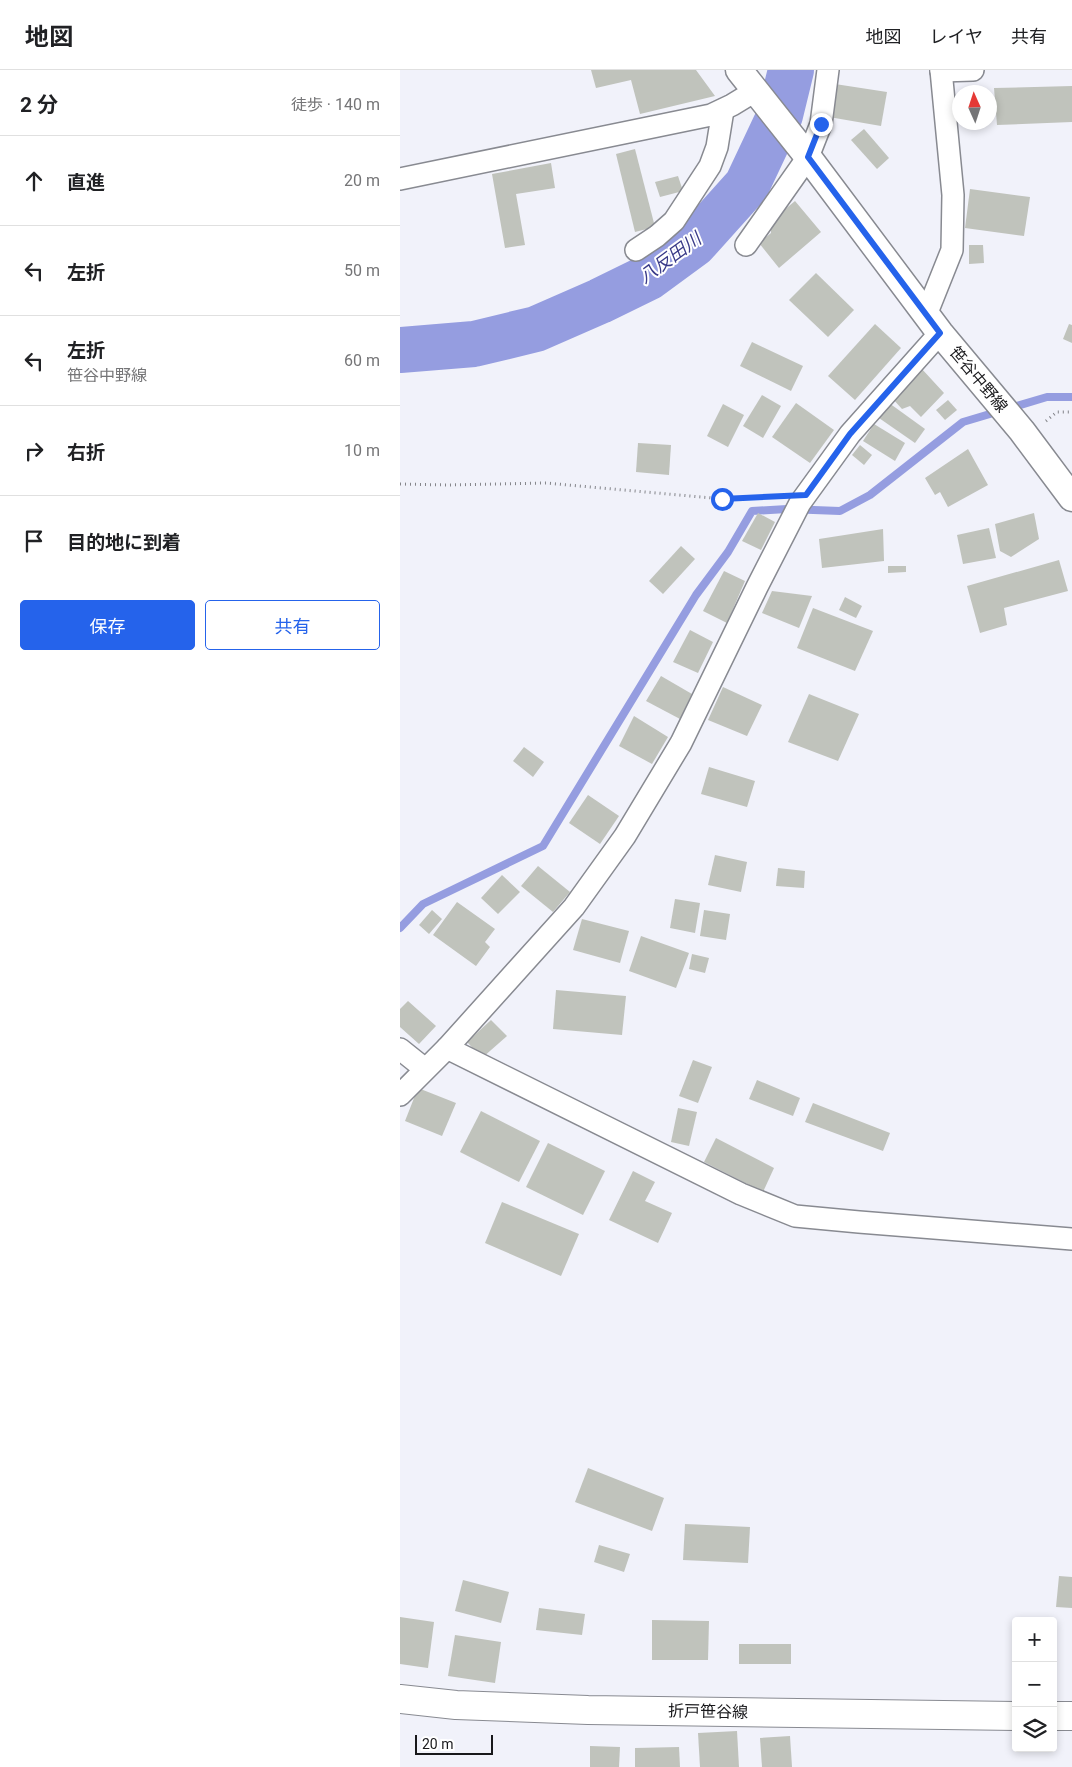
<!DOCTYPE html>
<html lang="ja">
<meta charset="utf-8">
<style>
body{margin:0;font-family:Roboto,"Noto Sans JP",sans-serif;background:#f6f6f6;color:#202124}
.controls{position:absolute;right:15px;bottom:15px;display:grid;overflow:hidden;border-radius:5px;box-shadow:0 2px 8px #0003}
.controls button{width:45px;height:45px;display:grid;place-items:center;padding:0;border:0;border-bottom:1px solid #e0e0e0;background:#fff;color:#202124;font:25px sans-serif}
.compass{position:absolute;left:552px;top:15px;width:45px;height:45px;border-radius:50%;background:#fff;box-shadow:0 2px 8px #0003;rotate:357deg}
.scale{position:absolute;left:15px;bottom:12px;width:78px;box-sizing:border-box;padding-left:5px;border:2px solid #18181b;border-top:0;font-size:14px;line-height:18px;white-space:nowrap;color:#18181b;-webkit-text-stroke:4px #fff;paint-order:stroke}
.stop{position:absolute;width:15px;height:15px;margin:-11px;border:4px solid #2563eb;border-radius:50%;background:#fff}
.stop.end{background:#2563eb;border-color:#fff;box-shadow:0 1px 5px #0008}
.list{margin:0;padding:0;list-style:none}
h2{display:flex;justify-content:space-between;align-items:center;height:65px;margin:0;padding:0 20px;font-size:21px}
h2 small{font-size:16px;font-weight:400;color:#757577}
.list li{display:grid;grid-template-columns:32px 1fr auto;gap:15px;align-items:center;box-sizing:border-box;height:90px;padding:0 20px;border-top:1px solid #e0e0e0}
.list b{display:block;font-size:19px;white-space:nowrap}
.list p{margin:0;font-size:16px;white-space:nowrap;color:#757577}
.list em{font-size:16px;font-style:normal;color:#757577}
.actions{display:flex;gap:10px;padding:15px 20px}
.actions a{flex:1;padding:11px 0;border:1px solid #2563eb;border-radius:5px;text-align:center;font-size:18px;color:#2563eb}
.actions .main{background:#2563eb;color:#fff}
.icon{flex:none;width:28px;height:28px;fill:none;stroke:currentColor;stroke-width:2;stroke-linecap:round;stroke-linejoin:round}
.map{position:relative;flex:none;width:672px;height:1697px;overflow:hidden}
header{display:flex;align-items:center;gap:30px;box-sizing:border-box;height:70px;padding:0 25px;background:#fff;border-bottom:1px solid #e0e0e0}
header strong{font-size:24px}
nav{display:flex;gap:28px;margin-inline-start:auto;font-size:18px}
main{display:flex}
aside{flex:1;background:#fff}
.map>svg:first-child{display:block}
.lines{fill:none;stroke-linecap:round;stroke-linejoin:round}
.stream{stroke:#959de0;stroke-width:8}
.river{stroke:#959de0;stroke-width:46}
.building{fill:#c0c3bc}
.minor-casing{stroke:#888a91;stroke-width:24}
.tertiary-casing{stroke:#888a91;stroke-width:29}
.secondary-casing{stroke:#888a91;stroke-width:30}
.path{stroke:#838489;stroke-width:3;stroke-dasharray:1 4;stroke-linecap:butt}
.minor{stroke:#fff;stroke-width:21}
.tertiary{stroke:#fff;stroke-width:26}
.secondary{stroke:#fff;stroke-width:28}
.route{stroke:#2563eb;stroke-width:6}
.labels{text-anchor:middle;stroke-width:4;stroke-linejoin:round;paint-order:stroke}
.street-label{font-size:16px;fill:#18181b;stroke:#fff}
.water-label{font-size:18px;font-style:italic;fill:#393a88;stroke:#fff}
</style>
<header>
<strong>地図</strong>
<nav><a>地図</a><a>レイヤ</a><a>共有</a></nav>
</header>
<main>
<aside>
<h2>2 分<small>徒歩 · 140 m</small></h2>
<ul class="list">
<li><svg class="icon" aria-label="ahead" viewBox="0 0 24 24"><path d="M12 20V5M6 11l6-6 6 6"/></svg><div><b>直進</b></div><em>20 m</em></li>
<li><svg class="icon" aria-label="left" viewBox="0 0 24 24"><path d="M17 20v-9H6M10 6l-5 5 5 5"/></svg><div><b>左折</b></div><em>50 m</em></li>
<li><svg class="icon" aria-label="left" viewBox="0 0 24 24"><path d="M17 20v-9H6M10 6l-5 5 5 5"/></svg><div><b>左折</b><p>笹谷中野線</p></div><em>60 m</em></li>
<li><svg class="icon" aria-label="right" viewBox="0 0 24 24"><path d="M7 20v-9h11M14 6l5 5-5 5"/></svg><div><b>右折</b></div><em>10 m</em></li>
<li><svg class="icon" aria-label="arrive" viewBox="0 0 24 24"><path d="M6 21V4h12l-3 4 3 4H6"/></svg><div><b>目的地に到着</b></div></li>
</ul>
<div class="actions"><a class="main">保存</a><a>共有</a></div>
</aside>
<div class="map">
<svg width="672" height="1697" viewBox="0 0 672 1697">
<rect width="100%" height="100%" fill="#f1f2fa"/>
<g class="lines">
<polyline class="stream" points="0,858 23,834 143,776 296,525 328,482 352,441 387,439 440,441 470,425 563,352 647,327 672,327"/>
<polyline class="river" points="0,280 74,274 136,259 200,231 249,207 294,174 347,115 380,45 391,0"/>
</g>
<g class="building">
<polygon points="191,0 296,0 315,26 240,44 231,10 196,18"/>
<polygon points="435,14 487,22 481,56 429,47"/>
<polygon points="672,16 672,52 597,55 594,18"/>
<polygon points="464,59 489,88 477,99 451,70"/>
<polygon points="235,79 255,157 235,162 216,84"/>
<polygon points="151,93 155,118 116,124 125,175 105,178 92,104"/>
<polygon points="278,106 283,121 260,127 255,112"/>
<polygon points="570,119 630,127 624,166 565,158"/>
<polygon points="395,131 421,162 379,198 359,173 371,163 371,157 377,146"/>
<polygon points="569,175 583,175 584,193 569,194"/>
<polygon points="416,203 454,240 428,267 389,230"/>
<polygon points="475,254 501,278 455,330 428,306"/>
<polygon points="669,254 672,255 672,273 663,269"/>
<polygon points="352,272 403,296 391,321 340,296"/>
<polygon points="521,298 544,323 521,347 510,336 502,339 492,328"/>
<polygon points="362,325 381,336 363,368 343,356"/>
<polygon points="548,330 557,340 545,350 536,340"/>
<polygon points="396,333 434,360 410,393 372,367"/>
<polygon points="489,333 525,359 515,373 479,348"/>
<polygon points="323,334 344,345 328,377 307,366"/>
<polygon points="474,354 505,373 495,391 463,371"/>
<polygon points="238,373 271,375 269,405 236,402"/>
<polygon points="460,375 472,385 464,395 452,385"/>
<polygon points="568,379 588,415 548,437 540,422 535,425 525,408"/>
<polygon points="358,443 375,452 361,480 342,471"/>
<polygon points="634,443 639,469 611,487 600,481 595,454"/>
<polygon points="589,458 596,488 563,494 557,465"/>
<polygon points="483,459 484,491 422,498 419,469"/>
<polygon points="281,476 295,489 263,524 249,511"/>
<polygon points="659,490 668,521 604,538 607,555 580,563 567,516"/>
<polygon points="488,496 506,496 506,502 488,503"/>
<polygon points="324,501 345,511 327,553 303,541"/>
<polygon points="372,521 412,526 399,558 362,543"/>
<polygon points="445,527 462,536 456,548 439,540"/>
<polygon points="413,538 473,561 455,601 397,578"/>
<polygon points="290,560 313,572 298,603 273,592"/>
<polygon points="261,606 292,624 280,649 246,631"/>
<polygon points="323,617 362,635 347,666 308,650"/>
<polygon points="409,624 459,644 438,691 388,672"/>
<polygon points="234,646 268,667 252,694 219,676"/>
<polygon points="124,677 144,692 133,707 113,691"/>
<polygon points="309,697 355,711 347,737 301,724"/>
<polygon points="188,725 219,746 200,774 169,753"/>
<polygon points="315,785 347,792 341,822 308,815"/>
<polygon points="138,796 170,822 153,842 121,816"/>
<polygon points="378,798 405,801 404,818 376,816"/>
<polygon points="102,805 120,822 98,844 81,828"/>
<polygon points="275,829 300,833 295,863 270,858"/>
<polygon points="57,832 95,859 85,872 90,877 76,896 33,865"/>
<polygon points="32,840 42,849 29,864 19,855"/>
<polygon points="304,840 330,844 326,870 300,866"/>
<polygon points="182,849 229,861 220,893 173,880"/>
<polygon points="241,866 289,883 276,918 229,901"/>
<polygon points="292,884 309,888 305,903 289,899"/>
<polygon points="156,920 226,926 222,965 153,959"/>
<polygon points="8,931 36,956 19,974 0,957 0,939"/>
<polygon points="91,950 107,966 82,988 67,972"/>
<polygon points="293,990 312,997 298,1033 279,1026"/>
<polygon points="357,1010 400,1028 393,1046 349,1029"/>
<polygon points="18,1018 56,1033 42,1066 5,1051"/>
<polygon points="413,1033 490,1063 483,1081 405,1052"/>
<polygon points="278,1038 297,1042 289,1076 271,1072"/>
<polygon points="81,1041 140,1071 119,1112 60,1082"/>
<polygon points="316,1068 374,1098 363,1122 304,1092"/>
<polygon points="148,1073 205,1101 183,1145 126,1117"/>
<polygon points="233,1101 255,1112 245,1131 272,1143 258,1173 209,1150"/>
<polygon points="102,1132 179,1164 161,1206 85,1173"/>
<polygon points="188,1398 264,1428 252,1461 175,1432"/>
<polygon points="285,1454 350,1457 348,1493 283,1490"/>
<polygon points="199,1475 230,1484 224,1502 194,1492"/>
<polygon points="659,1506 672,1507 672,1538 656,1537"/>
<polygon points="63,1510 109,1522 101,1553 55,1541"/>
<polygon points="139,1538 185,1544 182,1565 136,1560"/>
<polygon points="0,1547 34,1552 28,1598 0,1594"/>
<polygon points="252,1550 309,1551 308,1590 252,1590"/>
<polygon points="55,1565 101,1572 95,1613 48,1606"/>
<rect x="339" y="1574" width="52" height="20"/>
<polygon points="337,1661 339,1697 300,1697 298,1663"/>
<polygon points="390,1666 392,1697 362,1697 360,1668"/>
<polygon points="190,1676 220,1677 219,1697 190,1697"/>
<polygon points="279,1677 280,1697 235,1697 235,1678"/>
</g>
<g class="lines">
<defs>
<g id="minor">
<polyline points="541,1 573,0"/>
<polyline points="0,109 311,45 332,35 355,21"/>
<polyline points="346,175 408,87 421,54 428,0"/>
<polyline points="236,180 257,166 274,151 310,96 317,77 323,40"/>
<polyline points="526,245 552,180 553,125 541,0"/>
<polyline points="47,978 341,1124 395,1146 459,1152 672,1169"/>
<polyline points="0,979 25,999"/>
<polyline points="0,1025 47,978 174,837 225,766 281,673 357,517 400,433 450,364 540,263"/>
</g>
<polyline id="tertiary" points="339,0 408,87 540,263 622,361 672,428"/>
<g id="secondary">
<polyline points="0,1629 56,1635 188,1640 616,1646"/>
<polyline points="653,1646 672,1646"/>
</g>
</defs>
<use href="#minor" class="minor-casing"/>
<use href="#tertiary" class="tertiary-casing"/>
<use href="#secondary" class="secondary-casing"/>
<g class="path">
<polyline points="646,351 657,342 672,342"/>
<polyline points="0,414 47,415 146,413 323,429 378,427"/>
</g>
<use href="#minor" class="minor"/>
<use href="#tertiary" class="tertiary"/>
<use href="#secondary" class="secondary"/>
</g>
<g class="lines">
<polyline class="route" points="322,429 406,425 450,364 540,263 408,87 421,54"/>
</g>
<g class="labels">
<g class="street-label">
<text transform="translate(579 309) rotate(50)" y="6">笹谷中野線</text>
<text transform="translate(308 1641) rotate(1)" y="6">折戸笹谷線</text>
</g>
<g class="water-label">
<text transform="translate(270 188) rotate(-36)" y="6">八反田川</text>
</g>
</g>
</svg>
<div class="controls">
<button>+</button>
<button>−</button>
<button><svg class="icon" aria-label="layers" viewBox="0 0 24 24"><path d="M12 4l9 5-9 5-9-5zM3 14l9 5 9-5"/></svg></button>
</div>
<svg class="compass" viewBox="-18 -18 36 36"><path d="M0-13l5 13h-10z" fill="#e53935"/><path d="M0 13l5-13h-10z" fill="#757577"/></svg>
<div class="scale">20 m</div>
<div class="stop" style="left:322px;top:429px"></div>
<div class="stop end" style="left:421px;top:54px"></div>
</div>
</main>
